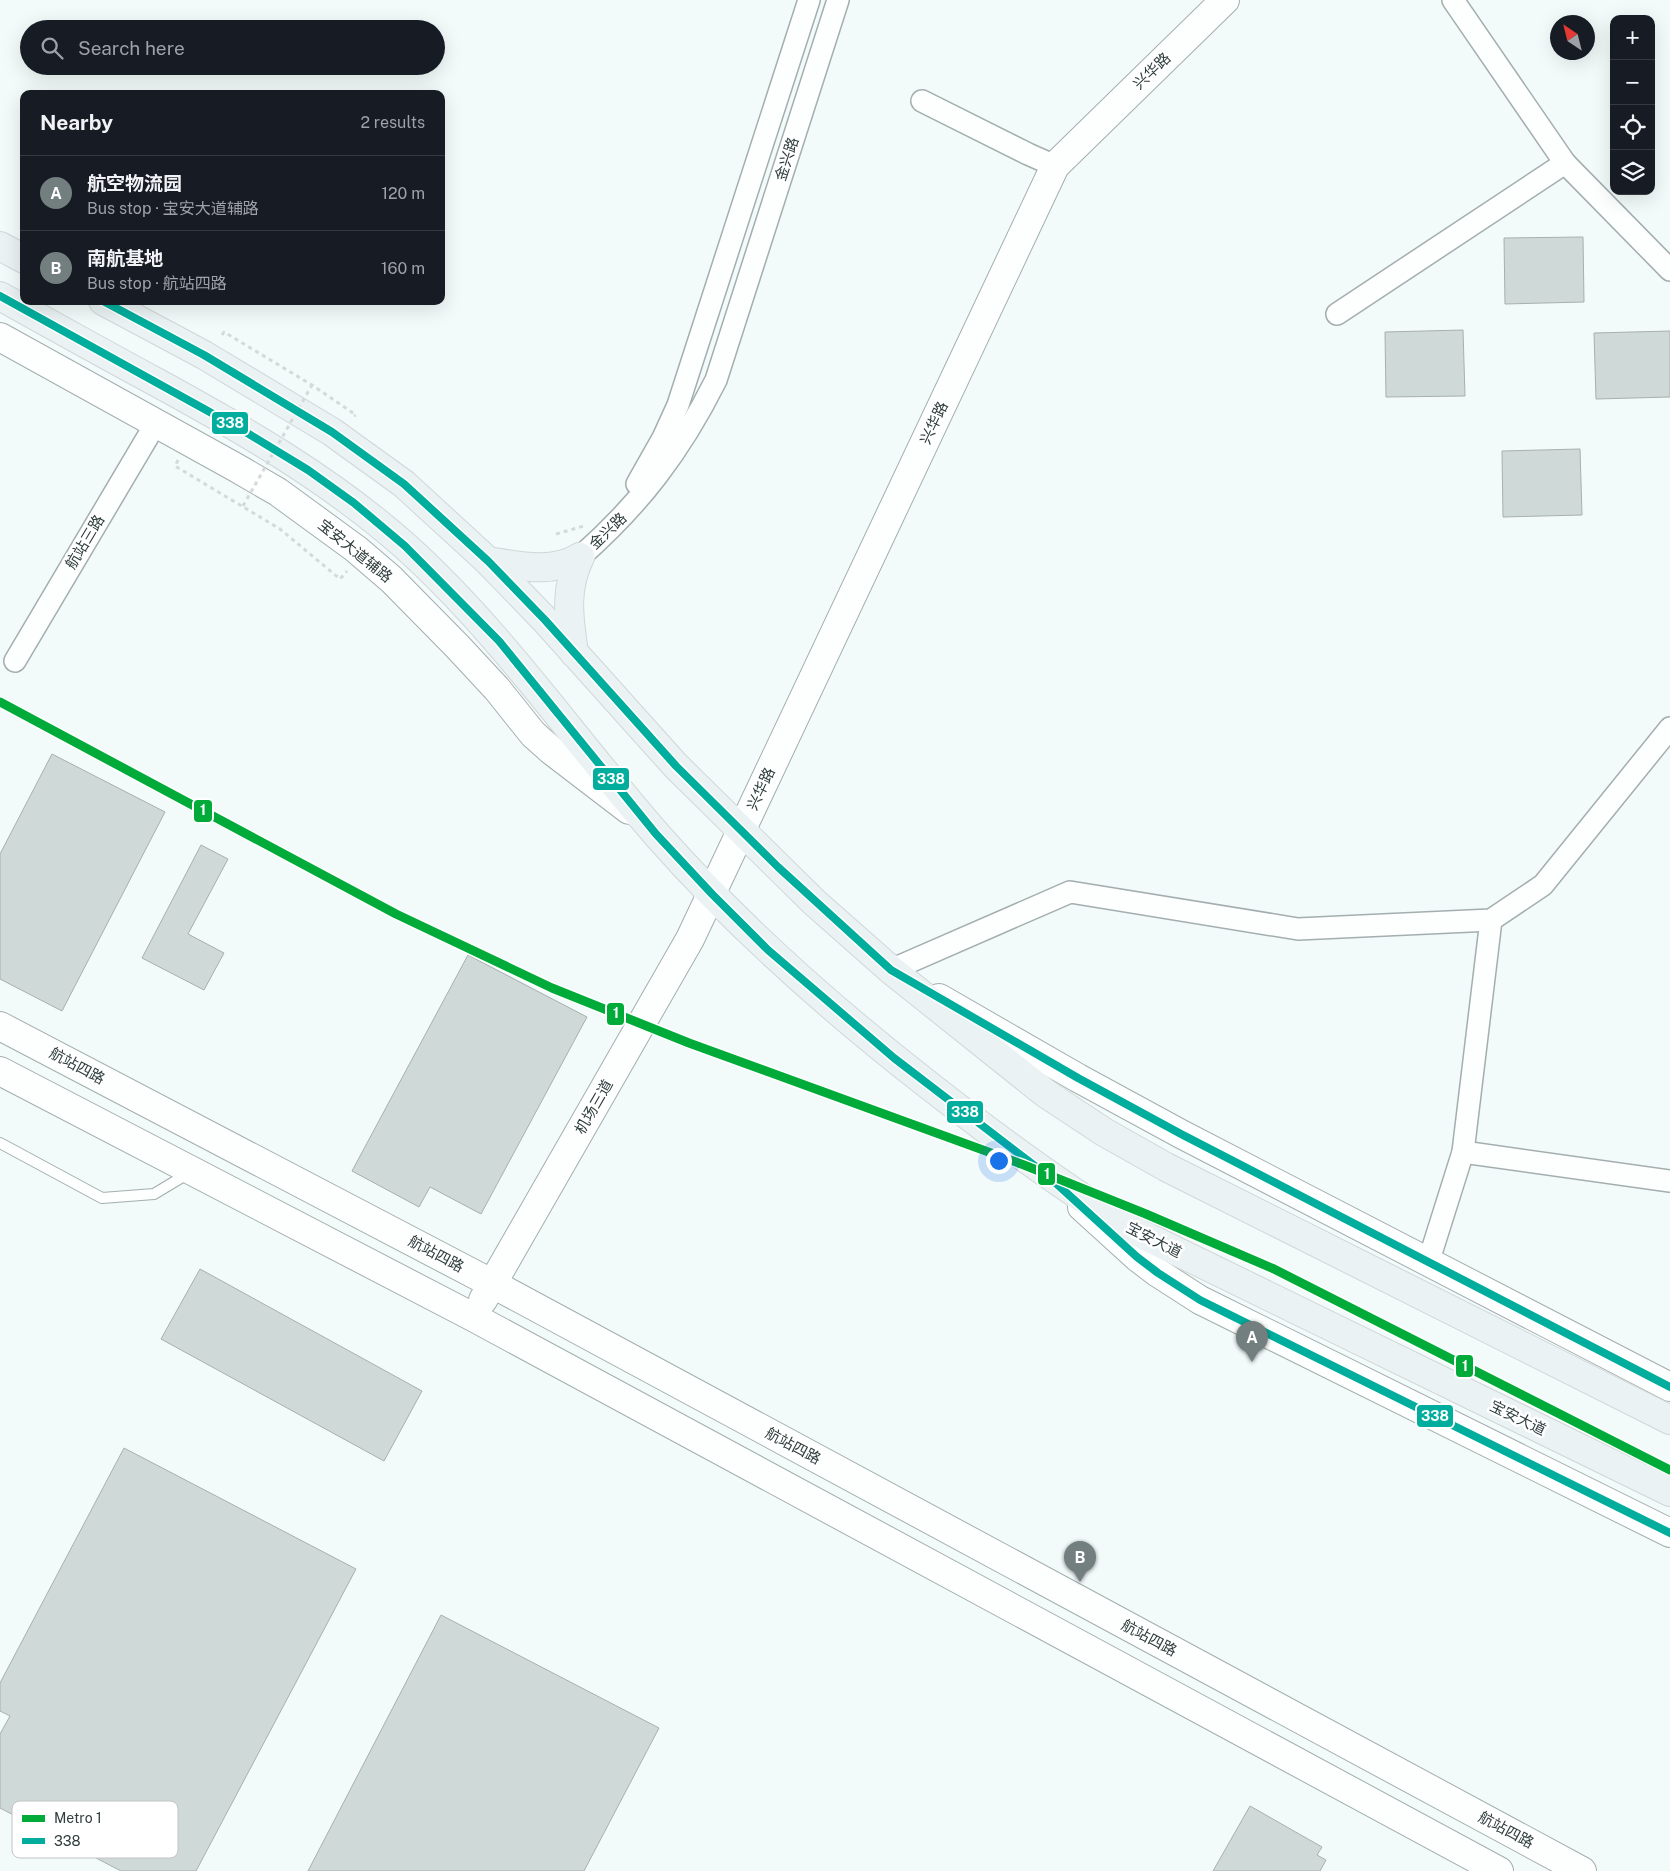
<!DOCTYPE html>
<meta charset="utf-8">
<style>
body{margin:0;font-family:"Public Sans","Noto Sans SC",sans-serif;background:#242831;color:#f1f3f6}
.controls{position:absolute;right:15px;top:15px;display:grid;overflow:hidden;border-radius:10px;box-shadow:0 5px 20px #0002}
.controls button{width:45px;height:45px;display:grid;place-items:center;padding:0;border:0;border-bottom:1px solid #363941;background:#171b24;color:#f1f3f6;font:25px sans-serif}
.compass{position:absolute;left:1550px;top:15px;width:45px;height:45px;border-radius:50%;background:#171b24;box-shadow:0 5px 20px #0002;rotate:325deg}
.you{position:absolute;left:998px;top:1160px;width:18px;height:18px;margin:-12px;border:4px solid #fff;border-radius:50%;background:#1a73e8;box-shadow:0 0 0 8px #1a73e833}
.badge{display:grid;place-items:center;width:32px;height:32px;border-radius:50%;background:#737f7f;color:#fff;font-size:16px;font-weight:700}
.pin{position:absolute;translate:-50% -41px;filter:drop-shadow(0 1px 2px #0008)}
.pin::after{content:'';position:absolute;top:26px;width:18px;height:15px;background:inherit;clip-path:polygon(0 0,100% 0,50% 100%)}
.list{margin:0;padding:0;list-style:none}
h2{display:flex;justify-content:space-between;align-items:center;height:65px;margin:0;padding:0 20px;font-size:21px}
h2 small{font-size:16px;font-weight:400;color:#9ea1a6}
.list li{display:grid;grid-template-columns:32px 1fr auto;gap:15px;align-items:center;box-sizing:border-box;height:75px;padding:0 20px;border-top:1px solid #363941}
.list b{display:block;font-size:19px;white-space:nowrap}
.list p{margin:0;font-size:16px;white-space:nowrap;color:#9ea1a6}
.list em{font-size:16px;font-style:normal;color:#9ea1a6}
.icon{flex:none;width:28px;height:28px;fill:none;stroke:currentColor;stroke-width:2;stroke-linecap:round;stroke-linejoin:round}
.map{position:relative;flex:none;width:1670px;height:1871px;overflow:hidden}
.search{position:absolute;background:#171b24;box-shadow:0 5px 20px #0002;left:20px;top:20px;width:425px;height:55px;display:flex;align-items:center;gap:12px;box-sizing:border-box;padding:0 18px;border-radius:28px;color:#9ea1a6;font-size:19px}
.panel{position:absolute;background:#171b24;box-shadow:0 5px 20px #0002;left:20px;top:90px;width:425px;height:215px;border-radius:10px}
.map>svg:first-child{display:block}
.building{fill:#cfd9d7;stroke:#a7b0ae}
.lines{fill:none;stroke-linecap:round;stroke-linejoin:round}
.lane-casing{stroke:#a4aeae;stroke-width:12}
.street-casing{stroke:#a4aeae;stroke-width:24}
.secondary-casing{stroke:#a4aeae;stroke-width:30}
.primary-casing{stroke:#d1d7d7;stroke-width:30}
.path{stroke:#d5d9d9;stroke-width:3;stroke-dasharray:4 4;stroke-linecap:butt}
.lane{stroke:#fdfefe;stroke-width:10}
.street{stroke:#fdfefe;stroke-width:21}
.secondary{stroke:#fdfefe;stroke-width:28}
.primary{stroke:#eaf2f3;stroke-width:28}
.path-bridge{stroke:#d5d9d9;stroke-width:3;stroke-dasharray:4 4;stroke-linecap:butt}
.bus-1-casing{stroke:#fff;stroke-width:11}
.bus-1{stroke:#01ad9c;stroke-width:8}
.metro-1-casing{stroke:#fff;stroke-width:12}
.metro-1{stroke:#00ab39;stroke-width:9}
.labels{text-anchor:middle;stroke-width:5;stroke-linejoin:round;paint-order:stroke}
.street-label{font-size:15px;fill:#2f3d3d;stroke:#fff}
.key{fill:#fff;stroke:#c1c5c5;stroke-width:1}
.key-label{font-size:14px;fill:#2f3d3d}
.line-badge{stroke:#fff;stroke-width:2}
.badge-label{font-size:14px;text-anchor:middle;font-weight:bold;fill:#fff}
</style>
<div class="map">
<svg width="1670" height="1871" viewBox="0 0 1670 1871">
<rect width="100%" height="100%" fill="#f2fafa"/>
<g class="building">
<polygon points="1583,237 1584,302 1505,304 1504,238"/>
<polygon points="1463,330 1465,396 1386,397 1385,332"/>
<polygon points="1670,331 1670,397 1596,399 1594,333"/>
<polygon points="1580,449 1582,515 1503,517 1502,451"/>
<polygon points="52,754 165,812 62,1011 0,979 0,854"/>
<polygon points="201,845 228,859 188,934 224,953 204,990 142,958"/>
<polygon points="468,955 587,1017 481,1214 430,1187 419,1207 352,1171"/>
<polygon points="200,1269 422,1391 384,1461 161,1339"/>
<polygon points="124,1448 356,1569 196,1871 121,1871 0,1808 0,1734 10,1716 0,1711 0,1683"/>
<polygon points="441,1615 659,1728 584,1871 308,1871"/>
<polygon points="1250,1806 1322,1847 1317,1855 1326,1860 1320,1871 1213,1871"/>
</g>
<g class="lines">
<defs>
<polyline id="lane" points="0,1143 102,1198 154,1194 189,1173"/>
<g id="street">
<polyline points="1453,0 1565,163 1670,270"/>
<polyline points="922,101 1028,154 1055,166"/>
<polyline points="1337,314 1565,163"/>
<polyline points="637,484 663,438 678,405 809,0"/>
<path d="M580 557C640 504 680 452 716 380L838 0"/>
<polyline points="15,661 156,423"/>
<polyline points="891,970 1070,892 1298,929 1491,920 1543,885 1670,728"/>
<polyline points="1463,1152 1670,1181"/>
<polyline points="1428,1263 1463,1152 1491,920"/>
</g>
<g id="secondary">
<polyline points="0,337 235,467 278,492 356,549 391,579 457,646 497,689 533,734 552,751 629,810"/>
<polyline points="939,998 1078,1078 1181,1134 1670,1387"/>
<polyline points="0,1026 493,1284 1582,1871"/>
<polyline points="0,1071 473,1317 1499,1871"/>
<polyline points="1082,1207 1137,1257 1158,1273 1200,1300 1670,1533"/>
<polyline points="483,1300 690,939 1055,166 1225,0"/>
</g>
<g id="primary">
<polyline points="0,246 24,259"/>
<path d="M0 296C52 325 104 354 156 382 244 430 329 479 404 545 501 632 573 739 658 836 740 929 833 1011 931 1087 996 1138 1061 1186 1131 1229L1670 1492"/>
<polyline points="103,301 204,355 332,432 404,484 488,561 545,620 676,766 814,902 891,970 1045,1093 1104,1132 1166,1167 1670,1420"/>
<path d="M488 561C519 566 552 574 580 557"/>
<path d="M574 653C569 618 564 590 580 557"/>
</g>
</defs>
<use href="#lane" class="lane-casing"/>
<use href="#street" class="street-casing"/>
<use href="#secondary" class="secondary-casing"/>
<use href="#primary" class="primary-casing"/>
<g class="path">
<polyline points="222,335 224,332 312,385 356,415 354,416"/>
<polyline points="178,460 175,466 280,529 340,579 347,571"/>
<polyline points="556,534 584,526"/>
</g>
<use href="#lane" class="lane"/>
<use href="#street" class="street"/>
<use href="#secondary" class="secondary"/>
<use href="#primary" class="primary"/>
<polyline class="path-bridge" points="243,506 312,385"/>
<defs>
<g id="bus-1">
<polyline points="0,296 244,431 308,470 354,503 405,546 499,641 656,834 712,894 768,950 894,1058 1048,1176 1137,1257 1158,1273 1200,1300 1670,1533"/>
<polyline points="103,301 204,355 332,432 404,484 488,561 545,620 676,766 778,867 891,970 1078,1078 1181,1134 1670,1387"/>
</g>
</defs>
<use href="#bus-1" class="bus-1-casing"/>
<use href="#bus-1" class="bus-1"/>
<defs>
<polyline id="metro-1" points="0,702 396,914 552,988 689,1043 1024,1165 1146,1214 1274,1269 1670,1470"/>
</defs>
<use href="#metro-1" class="metro-1-casing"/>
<use href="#metro-1" class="metro-1"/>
</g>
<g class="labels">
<g class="street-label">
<text transform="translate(1152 71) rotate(-44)" y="5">兴华路</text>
<text transform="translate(787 159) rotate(-72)" y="5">金兴路</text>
<text transform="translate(934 423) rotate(-65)" y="5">兴华路</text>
<text transform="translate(608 531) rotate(-44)" y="5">金兴路</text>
<text transform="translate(85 542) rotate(-59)" y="5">航站三路</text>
<text transform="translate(355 551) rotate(39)" y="5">宝安大道辅路</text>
<text transform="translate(761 789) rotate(-65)" y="5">兴华路</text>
<text transform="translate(77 1066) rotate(28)" y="5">航站四路</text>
<text transform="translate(594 1107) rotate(-60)" y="5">机场三道</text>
<text transform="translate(1154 1240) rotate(27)" y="5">宝安大道</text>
<text transform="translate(436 1254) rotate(28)" y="5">航站四路</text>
<text transform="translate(1518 1418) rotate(26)" y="5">宝安大道</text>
<text transform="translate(793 1446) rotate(28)" y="5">航站四路</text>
<text transform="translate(1149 1638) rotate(28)" y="5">航站四路</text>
<text transform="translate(1506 1830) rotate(28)" y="5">航站四路</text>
</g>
</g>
<rect x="12" y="1801" width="166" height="57" rx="8" class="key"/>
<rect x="22" y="1815" width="23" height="7" fill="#00ab39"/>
<rect x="22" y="1838" width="23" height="6" fill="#01ad9c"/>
<g class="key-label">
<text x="54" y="1823">Metro 1</text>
<text x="54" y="1846">338</text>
</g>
<g class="line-badge">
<rect x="211" y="411" width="38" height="24" rx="5" fill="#01ad9c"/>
<rect x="592" y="767" width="38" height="24" rx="5" fill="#01ad9c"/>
<rect x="193" y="799" width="20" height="24" rx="5" fill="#00ab39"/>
<rect x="606" y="1002" width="19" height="24" rx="5" fill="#00ab39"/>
<rect x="946" y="1100" width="38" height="24" rx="5" fill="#01ad9c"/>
<rect x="1037" y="1162" width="19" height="24" rx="5" fill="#00ab39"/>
<rect x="1455" y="1354" width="19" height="24" rx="5" fill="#00ab39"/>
<rect x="1416" y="1404" width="38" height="24" rx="5" fill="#01ad9c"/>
</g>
<g class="badge-label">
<text x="230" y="428">338</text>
<text x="611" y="784">338</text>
<text x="203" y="815">1</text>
<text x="616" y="1018">1</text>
<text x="965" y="1117">338</text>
<text x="1047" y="1179">1</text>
<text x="1465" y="1371">1</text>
<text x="1435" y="1421">338</text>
</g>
</svg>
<div class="controls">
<button>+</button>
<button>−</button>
<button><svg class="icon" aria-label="locate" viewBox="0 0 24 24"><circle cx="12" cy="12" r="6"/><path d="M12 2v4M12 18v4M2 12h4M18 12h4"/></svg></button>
<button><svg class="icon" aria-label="layers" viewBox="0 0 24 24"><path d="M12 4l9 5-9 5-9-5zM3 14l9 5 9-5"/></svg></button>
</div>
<svg class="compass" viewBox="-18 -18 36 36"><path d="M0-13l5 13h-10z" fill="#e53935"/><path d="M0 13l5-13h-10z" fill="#9ea1a6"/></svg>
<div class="you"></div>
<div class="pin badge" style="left:1252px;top:1362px">A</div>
<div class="pin badge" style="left:1080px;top:1582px">B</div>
<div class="search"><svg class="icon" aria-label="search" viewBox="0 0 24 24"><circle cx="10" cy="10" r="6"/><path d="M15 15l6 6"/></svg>Search here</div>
<section class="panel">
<h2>Nearby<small>2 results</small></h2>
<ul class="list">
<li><span class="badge">A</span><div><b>航空物流园</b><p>Bus stop · 宝安大道辅路</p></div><em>120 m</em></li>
<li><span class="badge">B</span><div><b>南航基地</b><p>Bus stop · 航站四路</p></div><em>160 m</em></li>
</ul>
</section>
</div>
